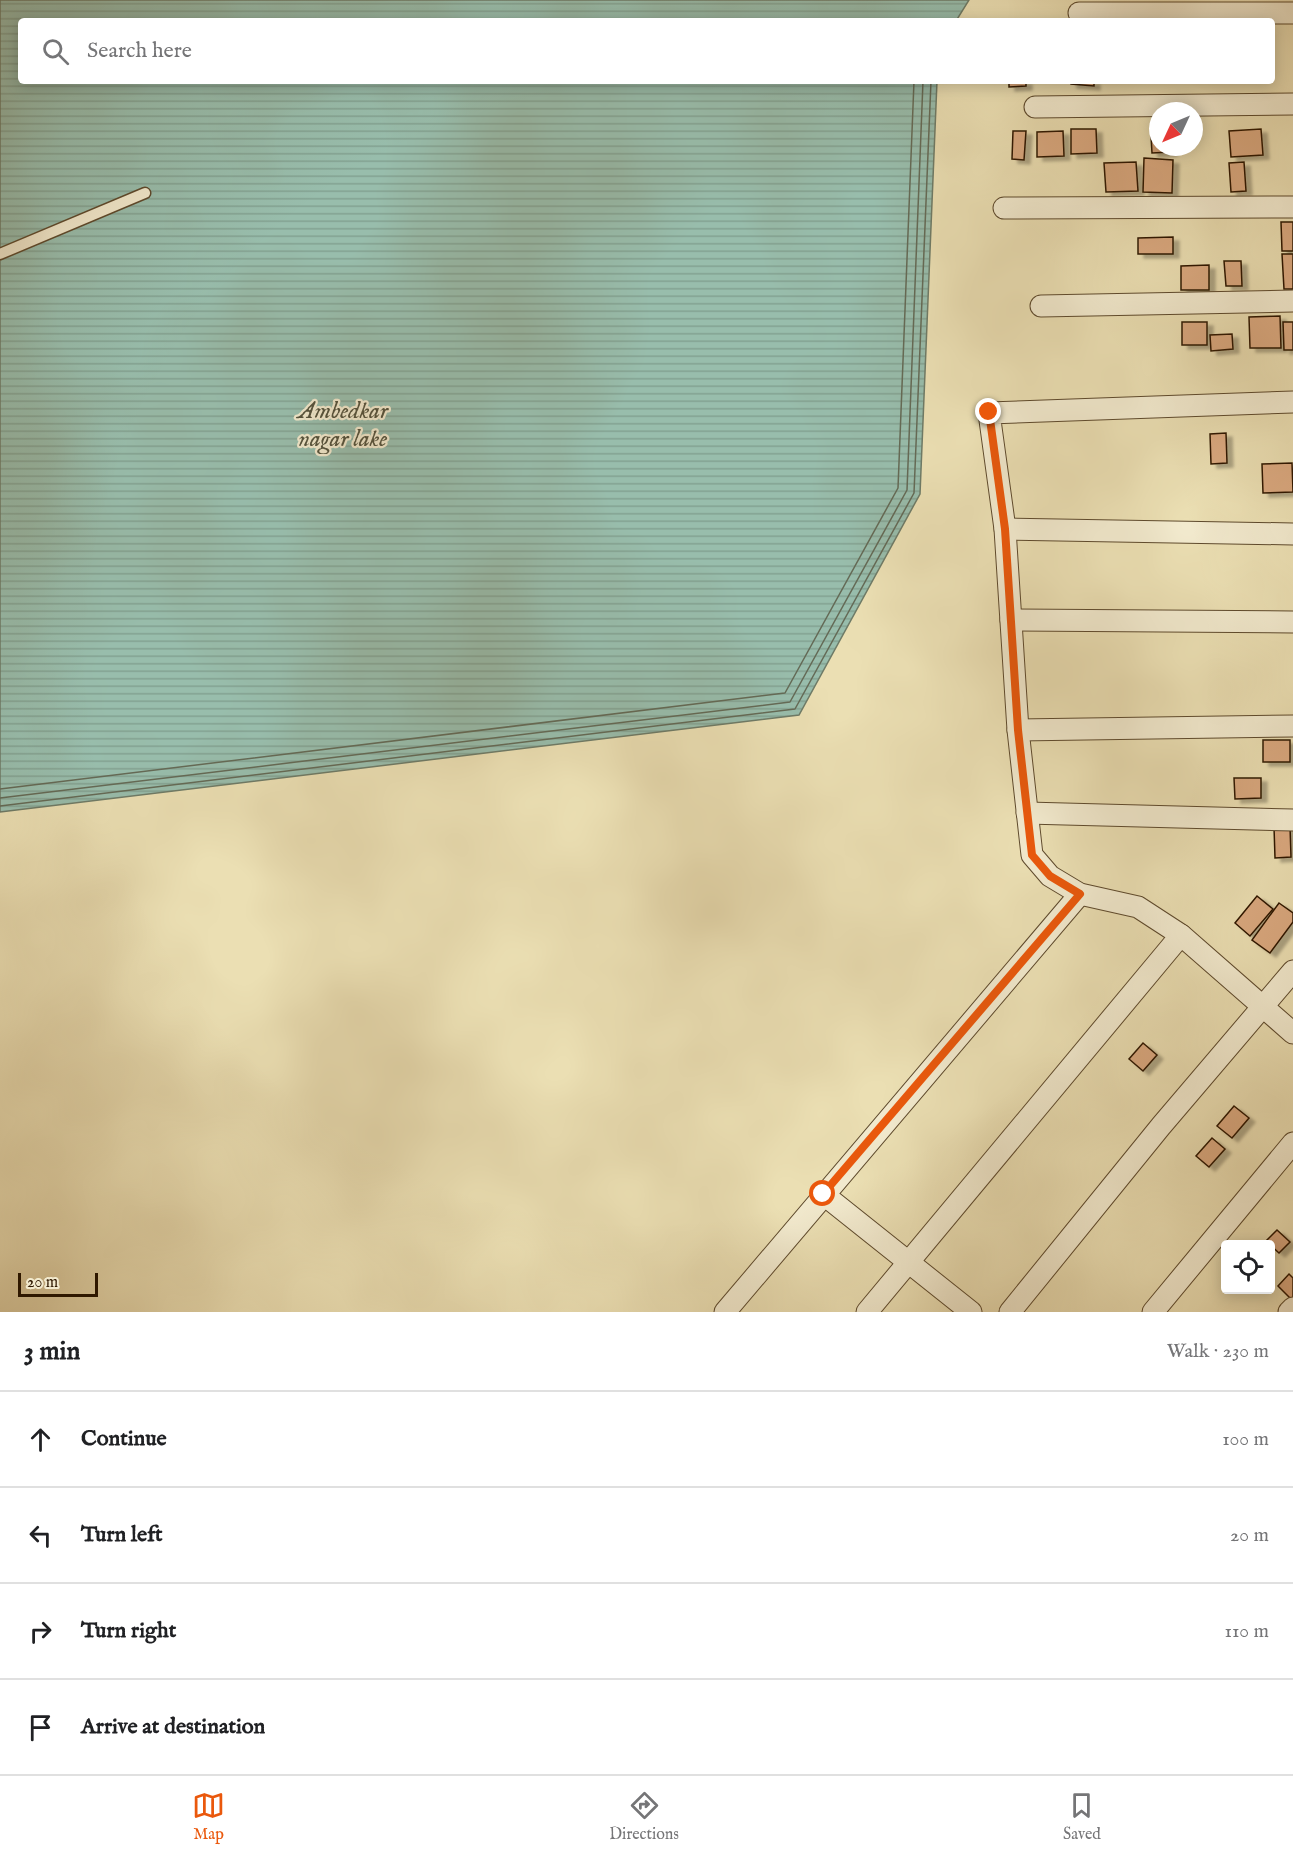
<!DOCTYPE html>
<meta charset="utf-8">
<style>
body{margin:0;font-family:"IM FELL English",serif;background:#f6f6f6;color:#202124}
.controls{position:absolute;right:18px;bottom:18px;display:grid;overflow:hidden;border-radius:6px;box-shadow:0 3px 15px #0003}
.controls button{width:54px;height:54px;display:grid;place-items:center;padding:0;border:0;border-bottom:2px solid #e0e0e0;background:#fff;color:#202124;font:30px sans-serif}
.compass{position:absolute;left:1149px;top:102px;width:54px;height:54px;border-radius:50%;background:#fff;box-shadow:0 3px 15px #0003;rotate:226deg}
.scale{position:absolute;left:18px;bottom:15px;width:80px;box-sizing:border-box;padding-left:6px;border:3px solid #2f1800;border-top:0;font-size:16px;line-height:21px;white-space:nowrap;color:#2f1800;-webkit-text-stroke:4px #f2eace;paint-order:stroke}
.stop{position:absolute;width:18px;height:18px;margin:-14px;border:4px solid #ea580c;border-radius:50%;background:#fff}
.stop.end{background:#ea580c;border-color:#fff;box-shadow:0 2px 6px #0008}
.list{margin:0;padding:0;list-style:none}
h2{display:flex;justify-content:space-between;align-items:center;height:78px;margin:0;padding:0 24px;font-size:26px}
h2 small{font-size:20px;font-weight:400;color:#757577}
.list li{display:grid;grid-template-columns:39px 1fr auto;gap:18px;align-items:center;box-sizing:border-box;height:96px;padding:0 24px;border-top:2px solid #e0e0e0}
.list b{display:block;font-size:22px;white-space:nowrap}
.list em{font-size:20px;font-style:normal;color:#757577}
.icon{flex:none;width:33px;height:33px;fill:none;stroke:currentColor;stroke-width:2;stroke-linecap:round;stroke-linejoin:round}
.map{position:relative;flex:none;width:1293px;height:1312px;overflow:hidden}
.search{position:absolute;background:#fff;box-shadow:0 3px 15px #0003;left:18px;right:18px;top:18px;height:66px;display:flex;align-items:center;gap:15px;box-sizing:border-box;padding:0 21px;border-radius:6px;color:#757577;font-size:22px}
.sheet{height:462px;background:#fff}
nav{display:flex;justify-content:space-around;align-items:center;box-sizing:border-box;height:84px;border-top:2px solid #e0e0e0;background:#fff;font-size:16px;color:#757577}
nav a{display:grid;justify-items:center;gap:3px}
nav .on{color:#ea580c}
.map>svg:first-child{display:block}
.water{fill:url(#water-rules);stroke:#6e7b67;stroke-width:1.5}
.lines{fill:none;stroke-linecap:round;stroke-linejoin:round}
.shore{stroke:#646a56;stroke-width:1.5}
.building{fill:#daa980;stroke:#2f1800;stroke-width:1.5;filter:url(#shadow)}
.service-casing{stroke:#5e4a2d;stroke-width:13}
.minor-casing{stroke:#5e4a2d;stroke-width:23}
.service{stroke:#f2eace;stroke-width:10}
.minor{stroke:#f2eace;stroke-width:21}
.route{stroke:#ea580c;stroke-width:8}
.labels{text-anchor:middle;stroke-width:4.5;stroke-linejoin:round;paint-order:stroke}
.water-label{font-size:24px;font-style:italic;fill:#54523c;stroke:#f2eace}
</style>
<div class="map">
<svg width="1293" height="1312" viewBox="0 0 1293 1312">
<defs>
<pattern id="water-rules" width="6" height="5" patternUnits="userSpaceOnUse" patternTransform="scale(1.5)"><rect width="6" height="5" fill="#98bdac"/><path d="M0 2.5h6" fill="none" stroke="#83a292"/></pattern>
<filter id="shadow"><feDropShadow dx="6" dy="4" stdDeviation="1.5" flood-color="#0004"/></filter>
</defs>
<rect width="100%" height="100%" fill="#ebdfb3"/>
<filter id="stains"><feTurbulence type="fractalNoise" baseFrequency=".00333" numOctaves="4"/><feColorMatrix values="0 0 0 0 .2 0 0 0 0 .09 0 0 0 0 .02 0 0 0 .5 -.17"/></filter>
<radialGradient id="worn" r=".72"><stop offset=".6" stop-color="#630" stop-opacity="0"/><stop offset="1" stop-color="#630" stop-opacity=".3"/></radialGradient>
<polygon class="water" points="0,0 969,0 956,21 21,21 21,81 937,81 920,494 799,715 0,812"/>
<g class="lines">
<g class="shore">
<polyline points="0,789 785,693 898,488 914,81"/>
<polyline points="0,798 790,702 907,490 923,81"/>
<polyline points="0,806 795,709 914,493 931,81"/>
</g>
</g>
<g class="building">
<polygon points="1009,81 1026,81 1026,86 1009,87"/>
<polygon points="1071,81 1094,81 1094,86 1071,84"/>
<polygon points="1071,129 1096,129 1097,153 1071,154"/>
<polygon points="1261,129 1263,155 1231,157 1229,131"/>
<polygon points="1013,131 1026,131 1024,160 1012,159"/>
<polygon points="1063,131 1064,156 1037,157 1037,132"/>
<polygon points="1158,135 1158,147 1171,147 1171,152 1152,153 1151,136"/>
<polygon points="1144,158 1173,160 1172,193 1143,192"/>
<polygon points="1136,162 1138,191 1106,192 1104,163"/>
<polygon points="1244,162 1246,191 1231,192 1229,163"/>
<polygon points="1281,222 1293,222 1293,251 1282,251"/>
<polygon points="1173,237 1173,254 1138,254 1138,238"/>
<polygon points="1282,254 1293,254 1293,289 1284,289"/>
<polygon points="1224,261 1241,261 1242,286 1226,286"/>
<polygon points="1209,265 1209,290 1181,290 1181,266"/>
<polygon points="1280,316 1281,348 1250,348 1249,317"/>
<rect x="1182" y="322" width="25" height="23"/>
<polygon points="1283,322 1293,322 1293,350 1284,350"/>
<polygon points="1232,334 1233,349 1211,351 1210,335"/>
<polygon points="1226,433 1227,463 1211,464 1210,434"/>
<polygon points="1292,463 1293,492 1263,493 1262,464"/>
<rect x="1263" y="740" width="27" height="22"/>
<polygon points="1234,778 1261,778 1261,798 1235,799"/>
<polygon points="1290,826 1291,857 1275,858 1274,827"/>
<polygon points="1257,896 1273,909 1250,936 1235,923"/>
<polygon points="1279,903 1293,913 1293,922 1270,953 1252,940"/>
<polygon points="1143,1043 1157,1055 1143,1071 1129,1059"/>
<polygon points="1234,1106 1249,1118 1232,1138 1217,1126"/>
<polygon points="1212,1138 1225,1149 1209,1167 1196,1156"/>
<polygon points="1277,1230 1290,1242 1279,1253 1266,1241"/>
<polygon points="1289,1274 1293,1278 1293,1301 1278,1286"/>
</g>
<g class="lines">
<defs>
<polyline id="service" points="0,254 145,193"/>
<g id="minor">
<polyline points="1079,13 1293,13"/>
<polyline points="1035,107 1293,104"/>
<polyline points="1004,208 1293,207"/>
<polyline points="1041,306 1293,301"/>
<polyline points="1293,402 989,413 1005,529 1018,730 1032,855 1050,876 1080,894 1138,907 1181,935 1293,1033"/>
<polyline points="1005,529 1293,534"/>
<polyline points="1011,620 1293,622"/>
<polyline points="1018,730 1293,726"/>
<polyline points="1027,813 1293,820"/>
<polyline points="823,1194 971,1312"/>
<polyline points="725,1312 1080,894"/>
<polyline points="867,1312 1181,935"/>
<polyline points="1010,1312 1161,1126 1293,971"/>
<polyline points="1153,1312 1293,1143"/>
<polyline points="1289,1312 1293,1308"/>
</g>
</defs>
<use href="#service" class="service-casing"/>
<use href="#minor" class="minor-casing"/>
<use href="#service" class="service"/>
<use href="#minor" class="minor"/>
</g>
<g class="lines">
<polyline class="route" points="823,1194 1080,894 1050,876 1032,855 1018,730 1005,529 989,412"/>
</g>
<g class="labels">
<g class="water-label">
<text x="343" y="418">Ambedkar<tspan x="343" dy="28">nagar lake</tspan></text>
</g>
</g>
<rect width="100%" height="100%" filter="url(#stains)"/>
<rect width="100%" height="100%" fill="url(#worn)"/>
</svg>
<div class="controls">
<button><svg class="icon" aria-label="locate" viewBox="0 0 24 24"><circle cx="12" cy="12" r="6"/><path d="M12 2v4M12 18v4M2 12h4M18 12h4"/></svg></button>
</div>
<svg class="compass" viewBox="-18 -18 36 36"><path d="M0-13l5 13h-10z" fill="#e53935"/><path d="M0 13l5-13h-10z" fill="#757577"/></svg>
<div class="scale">20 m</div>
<div class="stop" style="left:823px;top:1194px"></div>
<div class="stop end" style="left:989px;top:412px"></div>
<div class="search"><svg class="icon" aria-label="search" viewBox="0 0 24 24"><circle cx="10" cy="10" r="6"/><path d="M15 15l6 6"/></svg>Search here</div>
</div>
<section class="sheet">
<h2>3 min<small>Walk · 230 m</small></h2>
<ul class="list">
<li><svg class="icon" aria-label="ahead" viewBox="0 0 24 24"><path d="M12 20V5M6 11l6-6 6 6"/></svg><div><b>Continue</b></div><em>100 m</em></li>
<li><svg class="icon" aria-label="left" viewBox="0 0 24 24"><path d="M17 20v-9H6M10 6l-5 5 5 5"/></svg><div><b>Turn left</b></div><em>20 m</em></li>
<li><svg class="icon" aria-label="right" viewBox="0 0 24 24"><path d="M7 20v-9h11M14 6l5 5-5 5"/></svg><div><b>Turn right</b></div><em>110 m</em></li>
<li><svg class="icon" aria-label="arrive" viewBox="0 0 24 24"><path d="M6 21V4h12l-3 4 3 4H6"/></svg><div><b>Arrive at destination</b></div></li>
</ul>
</section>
<nav>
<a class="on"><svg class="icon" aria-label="map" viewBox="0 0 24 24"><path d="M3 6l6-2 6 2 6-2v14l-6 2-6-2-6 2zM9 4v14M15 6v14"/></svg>Map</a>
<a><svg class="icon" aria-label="directions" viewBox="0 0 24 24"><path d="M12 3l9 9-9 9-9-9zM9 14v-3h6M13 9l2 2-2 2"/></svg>Directions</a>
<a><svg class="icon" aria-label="saved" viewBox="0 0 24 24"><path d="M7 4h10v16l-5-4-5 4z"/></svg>Saved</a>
</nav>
